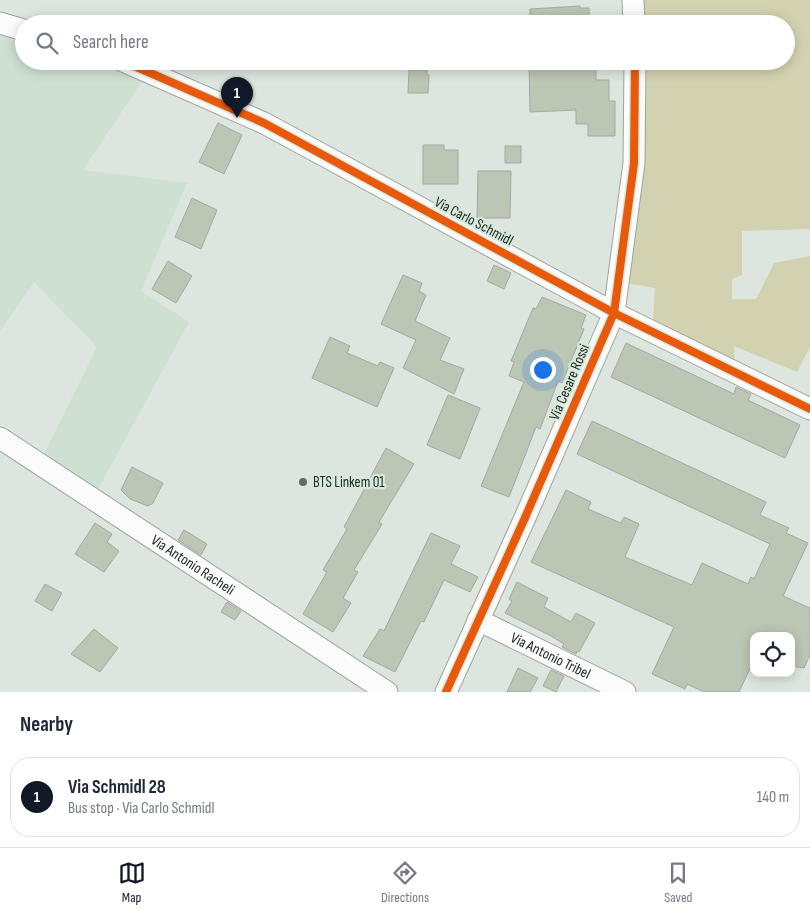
<!DOCTYPE html>
<meta charset="utf-8">
<style>
body{margin:0;font-family:"Sofia Sans Condensed",sans-serif;background:#f6f6f7;color:#1f2937}
.controls{position:absolute;right:15px;bottom:15px;display:grid;overflow:hidden;border-radius:10px;box-shadow:0 2px 12px #0003}
.controls button{width:45px;height:45px;display:grid;place-items:center;padding:0;border:0;border-bottom:1px solid #e0e1e3;background:#fff;color:#1f2937;font:25px sans-serif}
.you{position:absolute;left:542px;top:369px;width:18px;height:18px;margin:-12px;border:4px solid #fff;border-radius:50%;background:#1a73e8;box-shadow:0 0 0 8px #1a73e833}
.badge{display:grid;place-items:center;width:32px;height:32px;border-radius:50%;background:#111827;color:#fff;font-size:16px;font-weight:700}
.pin{position:absolute;translate:-50% -41px;filter:drop-shadow(0 1px 2px #0008)}
.pin::after{content:'';position:absolute;top:26px;width:18px;height:15px;background:inherit;clip-path:polygon(0 0,100% 0,50% 100%)}
.list{margin:0;padding:0;list-style:none}
h2{display:flex;justify-content:space-between;align-items:center;height:65px;margin:0;padding:0 20px;font-size:21px}
h2 small{font-size:16px;font-weight:400;color:#747a83}
.list li{display:grid;grid-template-columns:32px 1fr auto;gap:15px;align-items:center;box-sizing:border-box;height:80px;margin:0 10px 10px;padding:0 10px;border:1px solid #e0e1e3;border-radius:20px}
.list b{display:block;font-size:19px;white-space:nowrap}
.list p{margin:0;font-size:16px;white-space:nowrap;color:#747a83}
.list em{font-size:16px;font-style:normal;color:#747a83}
.icon{flex:none;width:28px;height:28px;fill:none;stroke:currentColor;stroke-width:2;stroke-linecap:round;stroke-linejoin:round}
.map{position:relative;flex:none;width:810px;height:692px;overflow:hidden}
.search{position:absolute;background:#fff;box-shadow:0 2px 12px #0003;left:15px;right:15px;top:15px;height:55px;display:flex;align-items:center;gap:12px;box-sizing:border-box;padding:0 18px;border-radius:28px;color:#747a83;font-size:19px}
.sheet{height:155px;background:#fff}
nav{display:flex;justify-content:space-around;align-items:center;box-sizing:border-box;height:70px;border-top:1px solid #e0e1e3;background:#fff;font-size:14px;color:#747a83}
nav a{display:grid;justify-items:center;gap:2px}
nav .on{color:#111827}
.map>svg:first-child{display:block}
.built{fill:#cee0d1}
.green{fill:#d3d2b0}
.building{fill:#bcc6b4;stroke:#a3a9a2}
.lines{fill:none;stroke-linecap:round;stroke-linejoin:round}
.street-casing{stroke:#9ca39d;stroke-width:23}
.street{stroke:#fafbfa;stroke-width:21}
.cycleway-casing{stroke:#d8eadb;stroke-width:11}
.cycleway{stroke:#e8590c;stroke-width:8}
.poi-dot{fill:#646b65;stroke:#d8eadb;stroke-width:2}
.labels{text-anchor:middle;stroke-width:4.5;stroke-linejoin:round;paint-order:stroke}
.street-label{font-size:15px;fill:#232924;stroke:#d8eadb}
.poi-label{font-size:15px;fill:#232924;stroke:#d8eadb;text-anchor:start}
</style>
<div class="map">
<svg width="810" height="692" viewBox="0 0 810 692">
<rect width="100%" height="100%" fill="#dce6de"/>
<polygon class="built" points="0,33 24,40 24,61 98,61 143,80 83,170 187,183 141,291 189,322 97,491 43,456 97,347 34,282 0,331"/>
<polygon class="green" points="642,0 810,0 810,229 742,231 742,275 732,279 732,299 756,299 774,263 810,256 810,347 797,372 734,346 735,365 653,321 655,288 625,283 643,61 786,61 786,24 642,24"/>
<g class="building">
<polygon points="580,6 580,8 589,8 589,24 530,24 530,9"/>
<polygon points="529,61 596,61 596,80 609,80 609,101 615,101 615,136 588,136 588,124 576,124 576,110 530,112"/>
<polygon points="409,70 427,70 427,75 429,75 428,93 408,93"/>
<polygon points="218,123 242,135 224,174 199,162"/>
<polygon points="423,145 444,145 444,150 458,150 458,184 423,184"/>
<rect x="505" y="146" width="16" height="17"/>
<polygon points="478,171 511,171 510,218 477,218"/>
<polygon points="192,198 217,210 201,249 175,237"/>
<polygon points="168,261 192,276 176,303 152,289"/>
<polygon points="494,265 511,273 504,289 487,281"/>
<polygon points="403,275 422,283 419,291 426,295 415,321 450,338 440,360 464,369 454,394 403,368 416,340 381,324"/>
<polygon points="542,297 586,315 581,328 584,329 562,383 558,381 540,429 536,427 509,497 481,486 524,382 509,376 514,362 511,361 533,308 536,309"/>
<polygon points="330,337 350,346 347,353 378,366 380,362 394,368 377,407 312,378"/>
<polygon points="626,343 734,394 736,387 751,394 748,400 800,425 785,458 611,377"/>
<polygon points="448,395 480,408 460,459 427,445"/>
<polygon points="592,421 766,502 760,515 789,528 786,533 808,543 783,596 810,608 810,655 804,668 791,666 791,636 754,636 754,660 739,692 704,692 687,684 685,689 652,674 674,627 531,562 566,490 591,502 588,509 621,523 624,517 639,524 625,557 692,585 702,563 748,584 751,577 754,579 770,544 577,454"/>
<polygon points="386,448 414,464 379,522 382,524 354,570 358,572 343,598 351,603 333,632 303,614 327,572 323,570 347,529 344,527"/>
<polygon points="132,467 163,483 153,503 148,506 130,499 121,490"/>
<polygon points="95,523 112,534 107,542 119,551 104,572 75,554"/>
<polygon points="184,530 207,544 201,555 178,540"/>
<polygon points="431,533 460,546 451,564 478,577 470,592 444,580 424,622 421,621 395,672 363,656 380,629 384,631"/>
<polygon points="517,582 548,598 544,607 571,622 576,613 595,623 579,652 577,651 576,654 562,647 564,644 551,636 505,613 512,601 509,599"/>
<polygon points="45,584 62,593 52,611 35,601"/>
<polygon points="227,602 241,611 235,620 221,612"/>
<polygon points="94,629 118,648 100,672 71,654"/>
<polygon points="518,668 538,678 530,692 507,692"/>
<polygon points="551,670 564,676 556,692 543,686"/>
</g>
<g class="lines">
<defs>
<g id="street">
<polyline points="633,0 634,24"/>
<polyline points="0,23 24,30"/>
<polyline points="123,61 264,123 614,313 810,409"/>
<path id="s1" d="M0 438 387 692"/>
<path id="s2" d="M478 620 625 692"/>
<polyline points="446,692 524,520 614,313 634,163 635,61"/>
</g>
</defs>
<use href="#street" class="street-casing"/>
<use href="#street" class="street"/>
<defs>
<g id="cycleway">
<polyline points="123,61 264,123 614,313 810,409"/>
<polyline points="446,692 524,520 614,313 634,163 635,61"/>
</g>
</defs>
<use href="#cycleway" class="cycleway-casing"/>
<use href="#cycleway" class="cycleway"/>
</g>
<circle class="poi-dot" cx="303" cy="482" r="5"/>
<g class="labels">
<g class="street-label">
<text transform="translate(474 221) rotate(28)" y="5">Via Carlo Schmidl</text>
<text transform="translate(569 382) rotate(-67)" y="5">Via Cesare Rossi</text>
<text dy="5" stroke="none"><textPath href="#s1" startOffset="231">Via Antonio Racheli</textPath></text>
<text dy="5" stroke="none"><textPath href="#s2" startOffset="81">Via Antonio Tribel</textPath></text>
</g>
<g class="poi-label">
<text x="313" y="487">BTS Linkem 01</text>
</g>
</g>
</svg>
<div class="controls">
<button><svg class="icon" aria-label="locate" viewBox="0 0 24 24"><circle cx="12" cy="12" r="6"/><path d="M12 2v4M12 18v4M2 12h4M18 12h4"/></svg></button>
</div>
<div class="you"></div>
<div class="pin badge" style="left:237px;top:118px">1</div>
<div class="search"><svg class="icon" aria-label="search" viewBox="0 0 24 24"><circle cx="10" cy="10" r="6"/><path d="M15 15l6 6"/></svg>Search here</div>
</div>
<section class="sheet">
<h2>Nearby<small></small></h2>
<ul class="list">
<li><span class="badge">1</span><div><b>Via Schmidl 28</b><p>Bus stop · Via Carlo Schmidl</p></div><em>140 m</em></li>
</ul>
</section>
<nav>
<a class="on"><svg class="icon" aria-label="map" viewBox="0 0 24 24"><path d="M3 6l6-2 6 2 6-2v14l-6 2-6-2-6 2zM9 4v14M15 6v14"/></svg>Map</a>
<a><svg class="icon" aria-label="directions" viewBox="0 0 24 24"><path d="M12 3l9 9-9 9-9-9zM9 14v-3h6M13 9l2 2-2 2"/></svg>Directions</a>
<a><svg class="icon" aria-label="saved" viewBox="0 0 24 24"><path d="M7 4h10v16l-5-4-5 4z"/></svg>Saved</a>
</nav>
